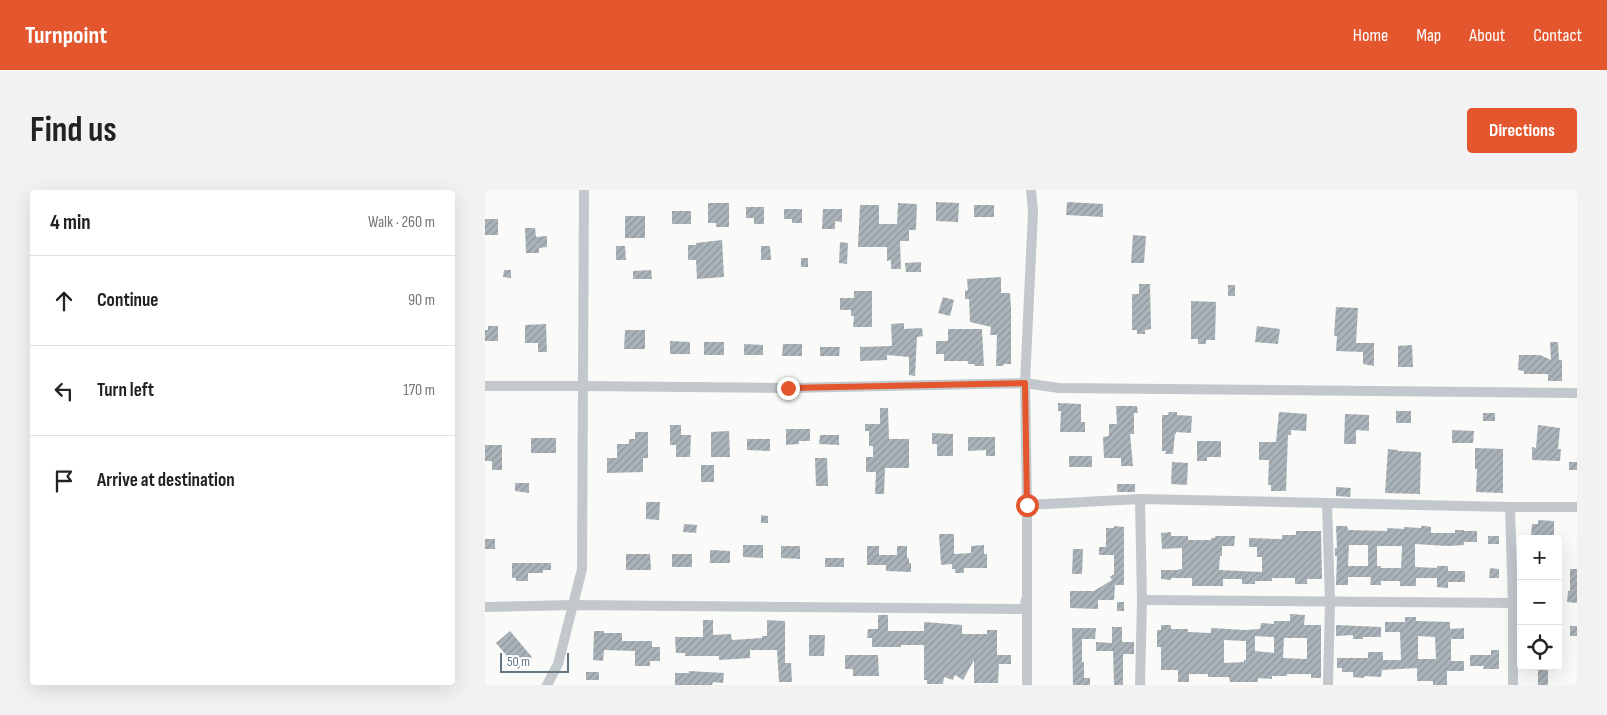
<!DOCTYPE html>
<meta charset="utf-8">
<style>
body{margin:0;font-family:"Sofia Sans Condensed",sans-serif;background:#f2f2f2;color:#222}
.controls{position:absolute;right:15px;bottom:15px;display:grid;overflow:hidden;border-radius:5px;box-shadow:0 5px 20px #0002}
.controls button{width:45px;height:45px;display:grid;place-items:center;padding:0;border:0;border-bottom:1px solid #e0e0e0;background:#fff;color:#222;font:25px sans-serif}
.scale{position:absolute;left:15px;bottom:12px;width:69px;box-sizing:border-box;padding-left:5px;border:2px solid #657683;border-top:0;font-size:14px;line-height:18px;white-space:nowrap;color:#657683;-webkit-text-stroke:4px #fff;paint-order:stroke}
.stop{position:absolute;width:15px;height:15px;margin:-11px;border:4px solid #e4572e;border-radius:50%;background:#fff}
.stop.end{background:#e4572e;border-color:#fff;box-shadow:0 1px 5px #0008}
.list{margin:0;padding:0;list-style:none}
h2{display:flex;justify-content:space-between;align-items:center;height:65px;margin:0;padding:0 20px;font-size:21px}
h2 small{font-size:16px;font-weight:400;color:#767676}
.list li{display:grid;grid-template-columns:32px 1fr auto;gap:15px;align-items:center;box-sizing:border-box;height:90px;padding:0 20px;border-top:1px solid #e0e0e0}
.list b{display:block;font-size:19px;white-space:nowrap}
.list em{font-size:16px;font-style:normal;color:#767676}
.icon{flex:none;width:28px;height:28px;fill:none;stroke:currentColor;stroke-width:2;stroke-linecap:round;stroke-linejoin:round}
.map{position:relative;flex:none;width:1092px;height:495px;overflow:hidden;border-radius:5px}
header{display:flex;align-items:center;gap:30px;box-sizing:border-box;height:70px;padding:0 25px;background:#e4572e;color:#fff}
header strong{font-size:24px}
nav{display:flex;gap:28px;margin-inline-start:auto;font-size:18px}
.intro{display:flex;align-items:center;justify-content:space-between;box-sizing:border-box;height:120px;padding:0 30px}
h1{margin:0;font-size:35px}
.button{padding:12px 22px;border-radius:5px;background:#e4572e;color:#fff;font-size:18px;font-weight:700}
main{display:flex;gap:30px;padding:0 30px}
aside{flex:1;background:#fff;border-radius:5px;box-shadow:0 5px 20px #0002}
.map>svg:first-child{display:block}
.building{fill:url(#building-hatch);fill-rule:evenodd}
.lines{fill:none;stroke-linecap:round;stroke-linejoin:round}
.minor{stroke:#c3c8cc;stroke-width:10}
.route{stroke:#e4572e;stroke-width:6}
</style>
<header>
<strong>Turnpoint</strong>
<nav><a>Home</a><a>Map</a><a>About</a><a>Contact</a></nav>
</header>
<div class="intro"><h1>Find us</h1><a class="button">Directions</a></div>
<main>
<aside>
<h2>4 min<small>Walk · 260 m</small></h2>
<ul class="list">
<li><svg class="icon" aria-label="ahead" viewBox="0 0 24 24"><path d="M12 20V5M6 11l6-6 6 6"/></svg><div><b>Continue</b></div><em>90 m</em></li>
<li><svg class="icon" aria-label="left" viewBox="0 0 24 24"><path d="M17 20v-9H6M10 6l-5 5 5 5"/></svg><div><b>Turn left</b></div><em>170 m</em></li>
<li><svg class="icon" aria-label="arrive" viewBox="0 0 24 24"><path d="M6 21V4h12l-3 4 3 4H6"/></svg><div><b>Arrive at destination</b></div></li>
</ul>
</aside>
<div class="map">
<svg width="1092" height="495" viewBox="0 0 1092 495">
<defs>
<pattern id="building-hatch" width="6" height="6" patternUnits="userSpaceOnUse" patternTransform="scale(1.25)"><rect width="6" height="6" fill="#aab3b9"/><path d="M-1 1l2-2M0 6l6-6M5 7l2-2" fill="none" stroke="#8e969c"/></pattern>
</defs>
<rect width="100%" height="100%" fill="#fafaf8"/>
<g class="building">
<polygon points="451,12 474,13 473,32 451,31"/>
<polygon points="582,12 618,14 618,27 581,25"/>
<polygon points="223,13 244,13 244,37 231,37 231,33 223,33"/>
<polygon points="413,13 432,14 431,40 424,40 424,51 415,51 416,79 406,79 406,70 402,71 402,57 373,57 375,15 394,15 394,34 412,34"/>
<rect x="489" y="15" width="20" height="12"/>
<polygon points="261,17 279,17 279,34 269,34 269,28 261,28"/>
<polygon points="299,19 317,19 317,33 307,33 307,29 299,29"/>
<polygon points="338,19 357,19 357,32 350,31 350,39 337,39"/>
<rect x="187" y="21" width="19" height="13"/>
<rect x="140" y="26" width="20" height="22"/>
<rect x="0" y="29" width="13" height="16"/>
<polygon points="40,38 50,38 51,47 62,46 62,57 54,58 54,63 41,63"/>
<polygon points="648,45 661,46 659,73 646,73"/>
<polygon points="237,50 239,87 212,89 211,70 203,70 203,55 211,55 211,53"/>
<polygon points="355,52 363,53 362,74 354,73"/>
<polygon points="131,56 140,56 141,70 131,70"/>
<polygon points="276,56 285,56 286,70 276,70"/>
<rect x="316" y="68" width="7" height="9"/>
<polygon points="436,72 436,82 421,82 420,73"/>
<polygon points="19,80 26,80 26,88 18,87"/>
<polygon points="166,80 167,89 148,89 148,81"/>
<polygon points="516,87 516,103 525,103 526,119 526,174 519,174 518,176 511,176 512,145 505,145 506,137 485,132 484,109 480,109 480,101 483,100 482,89"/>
<polygon points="654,94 665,94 666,139 660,140 660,144 652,144 652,140 647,140 647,104 654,104"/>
<rect x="743" y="95" width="7" height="11"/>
<polygon points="369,101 387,101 387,137 368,137 369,126 366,126 366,120 355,120 355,108 369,108"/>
<polygon points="458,107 469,110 465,126 453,123"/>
<polygon points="706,111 731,112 730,150 721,150 721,154 713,154 713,149 706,149"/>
<polygon points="851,117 873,118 871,153 889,153 889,176 878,174 878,162 851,161 852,146 849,146"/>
<polygon points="419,133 419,139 437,138 438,146 432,147 430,186 424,185 424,167 402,165 402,170 375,171 375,157 407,156 406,134"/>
<polygon points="61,134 62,162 53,162 53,153 40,153 40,135"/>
<polygon points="3,136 13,136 13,151 0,151 0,140 3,140"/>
<polygon points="772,136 795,139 793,154 770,152"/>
<polygon points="463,139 497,139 499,176 490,176 489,174 483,174 483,171 459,171 459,164 451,164 451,151 463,151"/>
<polygon points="140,140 160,140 160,159 139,159"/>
<polygon points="185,151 205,152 205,164 185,164"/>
<rect x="219" y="152" width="20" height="13"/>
<polygon points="1065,152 1073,152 1074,170 1077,170 1077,191 1063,191 1063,184 1039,184 1039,181 1033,180 1034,165 1055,165 1066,170"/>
<polygon points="259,154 278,155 278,165 259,165"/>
<polygon points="298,154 317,154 317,166 297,166"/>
<polygon points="927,155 928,177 913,177 913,156"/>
<polygon points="335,157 355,157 354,166 335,166"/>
<polygon points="573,213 596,214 596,232 600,232 600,242 575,242 576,221 573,221"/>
<polygon points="631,216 652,216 653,223 649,223 649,244 645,244 648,276 636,276 636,268 619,268 618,247 624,246 624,234 632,234"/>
<polygon points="395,218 403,218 404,249 424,249 424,278 400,278 399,304 390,304 391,282 381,282 381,267 388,267 388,256 384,256 384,241 380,241 380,234 395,234"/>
<rect x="911" y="221" width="15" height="12"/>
<polygon points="684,222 692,222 692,225 707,226 706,243 691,242 691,244 690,244 688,264 680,264 681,261 677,261 677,225 683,225"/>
<polygon points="794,222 822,224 821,241 806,240 806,245 803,245 801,301 786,301 786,295 783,295 784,270 774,270 774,252 791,252"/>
<rect x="998" y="223" width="12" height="8"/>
<polygon points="860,224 884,225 884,241 871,240 871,254 859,254"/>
<polygon points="185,235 196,235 196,245 206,245 205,267 191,267 191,255 185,255"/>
<polygon points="1053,235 1075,238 1073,259 1076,259 1075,271 1047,270 1047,257 1051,258"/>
<polygon points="301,239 325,239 325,251 314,251 314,254 301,255"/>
<polygon points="967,240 989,241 988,253 967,253"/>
<polygon points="244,241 245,267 226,267 226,242"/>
<polygon points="150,242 163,242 163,268 158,268 158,282 122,283 122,268 132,268 132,254 144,254 144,249 150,249"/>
<polygon points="447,243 468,244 468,266 452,266 452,254 447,254"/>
<polygon points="335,245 354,245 354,255 334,254"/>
<polygon points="483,247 510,247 510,266 501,266 501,260 483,261"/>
<rect x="46" y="248" width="25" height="15"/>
<polygon points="262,249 285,249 285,261 262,260"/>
<polygon points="712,251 736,251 736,267 722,267 722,271 712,271"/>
<polygon points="0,255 17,255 17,280 7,280 7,271 0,271"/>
<polygon points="990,258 1018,259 1018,303 991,302 992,279 990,279"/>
<polygon points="903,259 913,260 913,261 936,262 935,304 900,303"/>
<rect x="584" y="266" width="23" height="11"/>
<polygon points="330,268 342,268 343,296 331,296"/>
<polygon points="687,272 703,273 702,295 686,294"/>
<rect x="1084" y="272" width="8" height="8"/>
<rect x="216" y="275" width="13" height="17"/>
<polygon points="30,293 44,293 44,303 30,301"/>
<rect x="632" y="294" width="18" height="8"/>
<polygon points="851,297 866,298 865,307 851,306"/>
<polygon points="161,312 175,312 174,330 161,329"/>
<polygon points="276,325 283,326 283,333 276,333"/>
<polygon points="1053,330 1069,331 1069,346 1046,346 1047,334 1053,334"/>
<polygon points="199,334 212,335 211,343 198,342"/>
<polygon points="629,336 639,337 639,395 630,395 629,410 613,410 613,419 585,418 585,401 609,401 627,390 625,387 629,384 629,365 614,365 614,357 621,357 621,338 629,338"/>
<path d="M851 336H862L863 340 902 341V338L919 339V337L936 338V336H940L946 337V343H970V340H979V341H992V352H979V355L963 356 930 354V377L952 378V376H963V381H980V392H963V398L952 397V388H931V396H915V391H896V395H885L886 387H863V395H851L852 366H850V358H852ZM864 355H883V376H863ZM892 356H917L916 378H896V376H892Z"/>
<polygon points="811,341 836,341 837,389 822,389 822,394 810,394 810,388 787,388 787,391 770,391 770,394 757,394 757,389 738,389 738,396 707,396 707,388 686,388 686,390 676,389 676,380 694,380 694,379 697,379 697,358 677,359 676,343 686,342 686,346 703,346 703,350 726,350 726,348 730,348 730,346 750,346 749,356 737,356 737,366 735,366 734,380 777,382 777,367 772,367 772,357 764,357 764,348 797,349 797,345 811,345"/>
<polygon points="454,344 469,344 469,364 486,363 486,356 499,355 499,364 502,364 502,378 479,378 479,383 470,383 470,379 467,379 467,374 456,375"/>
<rect x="1003" y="346" width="11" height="8"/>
<rect x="0" y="349" width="10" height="10"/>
<polygon points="258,355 278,355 278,368 258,367"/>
<polygon points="296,356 315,356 315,369 296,368"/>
<polygon points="382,356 394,356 394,365 412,365 412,356 422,356 422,368 424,368 424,373 426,373 426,382 401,381 401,375 382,375"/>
<polygon points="588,359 598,359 597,384 587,384"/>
<polygon points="225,360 245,361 245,373 225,373"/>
<polygon points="141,364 165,364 166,380 141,380"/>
<rect x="187" y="364" width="20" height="13"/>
<rect x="340" y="368" width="19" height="9"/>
<polygon points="27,373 66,373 66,380 58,380 58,383 43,383 43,391 31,391 31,388 27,388"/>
<polygon points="1005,378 1014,379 1014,388 1004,388"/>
<polygon points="1085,379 1092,379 1092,413 1082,412 1083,401 1085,401"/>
<rect x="632" y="412" width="7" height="9"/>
<path d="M805 424 820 425 819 435H836V488H826V484H802V486H787V489L773 488V492H745L744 487H723V484H704V492H693V480H676V457H672V440H676V435H686V439H703V442L726 443V438L760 440 775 439 776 433 789 434V431H805ZM770 446 789 447V463L770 461ZM799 448H822V469L798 468ZM739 450 761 451V470H759V472L739 473Z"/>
<polygon points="393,425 403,425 403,441 439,441 439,432 477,435 477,444 502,444 502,440 512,440 512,465 526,465 526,474 514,474 513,493 489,493 489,470 478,490 470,485 468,490 459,487 458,494 442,494 442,490 439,490 439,455 416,455 416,457 387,457 387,448 382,448 383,439 393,439"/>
<path d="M920 427H931V431L965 432V439L979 438V449H966V471H979V481H962V495H948V491H932V478L897 480 896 487 879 486V488L868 487V482H857V478H852V468H883V462H898V470H916L915 442H900V432H920ZM933 446 950 447 951 469H933Z"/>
<polygon points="218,430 228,430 228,445 246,444 247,450 277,448 277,446 282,446 282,430 300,431 300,473 306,473 307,492 294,492 292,460 265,460 265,468 234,470 234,466 200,466 200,463 191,463 190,447 218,447"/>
<polygon points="851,435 896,437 896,447 878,447 878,449 868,449 868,445 851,446"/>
<rect x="1085" y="436" width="7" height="10"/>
<polygon points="627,437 637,437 637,452 649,452 649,464 638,464 638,495 629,495 628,461 611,461 611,452 627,453"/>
<polygon points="587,438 611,438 610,449 597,449 597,472 599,472 599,488 605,488 605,495 588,495"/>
<polygon points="25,441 47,467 33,479 11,453"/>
<polygon points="109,441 119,441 119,443 137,443 137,451 167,451 167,457 175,457 175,471 165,471 165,476 150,476 150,461 119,460 118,471 108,470"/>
<polygon points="324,445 340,445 339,466 324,466"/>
<polygon points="1006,460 1014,460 1014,479 998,479 999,476 985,476 985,465 1006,465"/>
<polygon points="360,465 393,465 394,486 368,486 368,479 360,479"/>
<rect x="1053" y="476" width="10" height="19"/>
<polygon points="204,481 239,483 238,493 228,492 227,495 190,495 190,483 204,483"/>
<rect x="101" y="482" width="13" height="8"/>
</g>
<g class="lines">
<g class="minor">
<polyline points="0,196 98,196 303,198 540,193 574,198 1092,203"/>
<polyline points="842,313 845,412 843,495"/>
<polyline points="542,315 655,309 1025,317 1092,317"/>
<polyline points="1025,317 1028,413 1028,495"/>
<polyline points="657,410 1028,413"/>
<polyline points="0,417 88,415 539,419 541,410"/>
<polyline points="62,495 73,474 97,379 99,0"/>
<polyline points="542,495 542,315 540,193 548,21 546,0"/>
<polyline points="655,495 657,410 655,309"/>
</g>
</g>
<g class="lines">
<polyline class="route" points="303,198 540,193 542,315"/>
</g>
</svg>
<div class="controls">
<button>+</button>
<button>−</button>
<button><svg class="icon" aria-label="locate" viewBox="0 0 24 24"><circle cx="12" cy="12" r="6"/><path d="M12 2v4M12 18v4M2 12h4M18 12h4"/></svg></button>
</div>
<div class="scale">50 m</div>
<div class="stop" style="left:542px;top:315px"></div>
<div class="stop end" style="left:303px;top:198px"></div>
</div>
</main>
